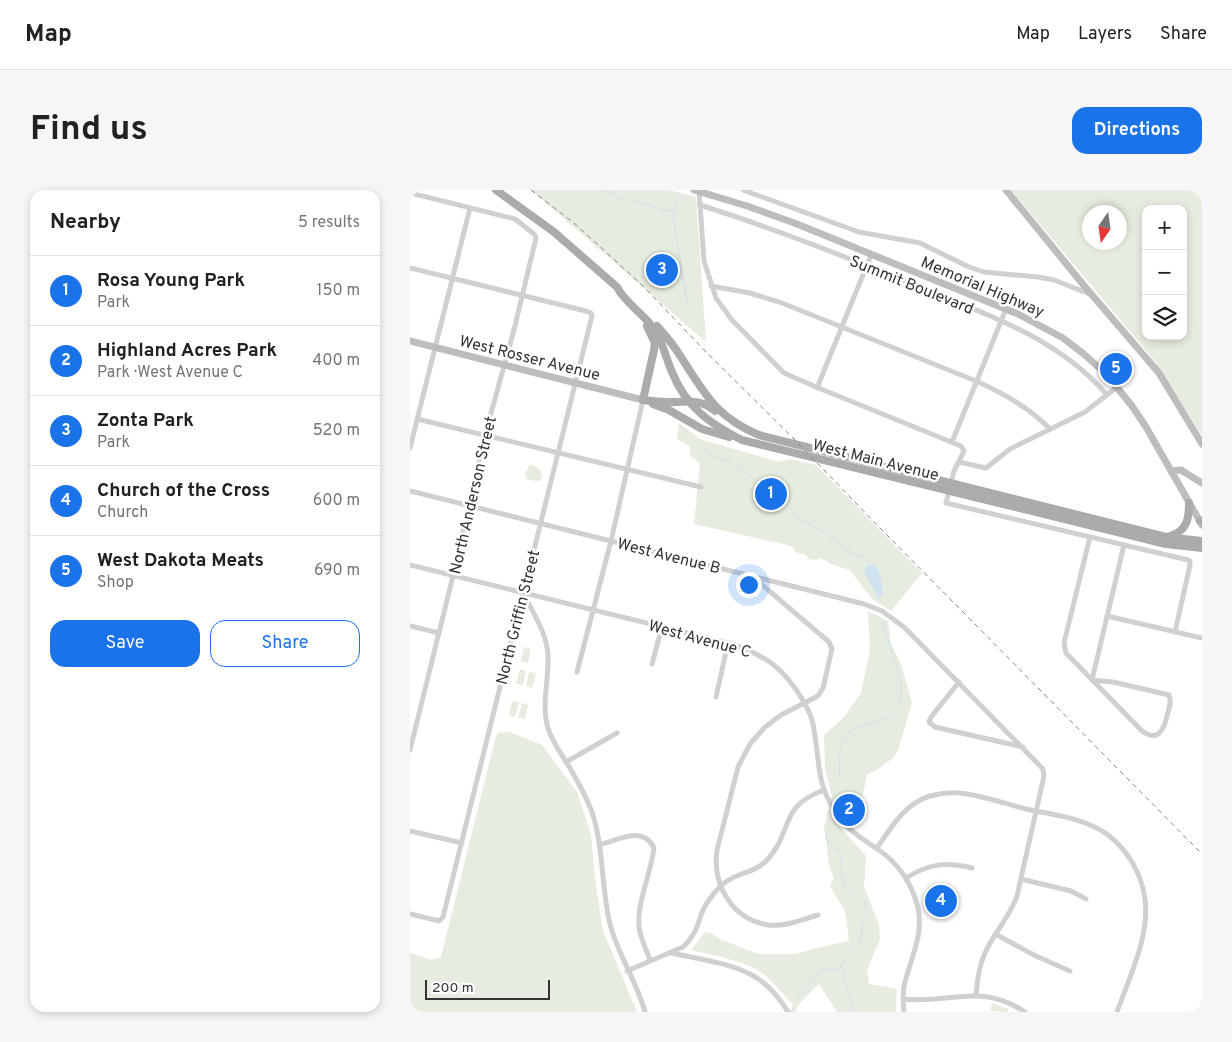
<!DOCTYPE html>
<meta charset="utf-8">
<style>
body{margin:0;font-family:Overpass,sans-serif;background:#f6f6f6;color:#202124}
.controls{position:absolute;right:15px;top:15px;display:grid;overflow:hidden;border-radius:10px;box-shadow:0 2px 8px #0003}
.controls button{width:45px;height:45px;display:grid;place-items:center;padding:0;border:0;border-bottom:1px solid #e0e0e0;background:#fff;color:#202124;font:25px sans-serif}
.compass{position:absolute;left:672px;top:15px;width:45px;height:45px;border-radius:50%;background:#fff;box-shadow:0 2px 8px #0003;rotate:193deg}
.scale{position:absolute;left:15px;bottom:12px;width:125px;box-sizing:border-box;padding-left:5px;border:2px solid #333;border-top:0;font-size:14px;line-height:18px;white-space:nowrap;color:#333;-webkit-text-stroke:4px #fff;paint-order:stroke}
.you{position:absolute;left:338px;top:394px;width:18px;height:18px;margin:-12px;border:4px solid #fff;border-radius:50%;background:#1a73e8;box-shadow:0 0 0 8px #1a73e833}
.badge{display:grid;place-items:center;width:32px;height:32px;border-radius:50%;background:#1a73e8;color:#fff;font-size:16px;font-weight:700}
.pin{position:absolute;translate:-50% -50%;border:2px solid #fff;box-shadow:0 1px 5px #0006}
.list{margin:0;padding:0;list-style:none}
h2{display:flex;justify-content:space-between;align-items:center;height:65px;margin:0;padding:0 20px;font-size:21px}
h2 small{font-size:16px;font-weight:400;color:#757577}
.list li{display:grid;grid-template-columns:32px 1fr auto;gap:15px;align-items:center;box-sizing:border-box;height:70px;padding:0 20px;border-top:1px solid #e0e0e0}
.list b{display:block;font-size:19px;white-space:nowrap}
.list p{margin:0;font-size:16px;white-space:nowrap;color:#757577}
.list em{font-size:16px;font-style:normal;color:#757577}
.actions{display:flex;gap:10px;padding:15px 20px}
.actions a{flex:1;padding:11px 0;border:1px solid #1a73e8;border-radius:15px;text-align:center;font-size:18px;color:#1a73e8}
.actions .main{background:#1a73e8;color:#fff}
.icon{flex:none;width:28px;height:28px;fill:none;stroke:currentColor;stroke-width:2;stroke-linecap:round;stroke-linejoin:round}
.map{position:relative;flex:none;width:792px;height:822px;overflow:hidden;border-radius:15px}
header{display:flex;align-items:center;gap:30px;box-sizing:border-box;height:70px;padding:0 25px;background:#fff;border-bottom:1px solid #e0e0e0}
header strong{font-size:24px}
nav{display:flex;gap:28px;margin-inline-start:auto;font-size:18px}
.intro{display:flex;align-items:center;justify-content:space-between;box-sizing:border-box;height:120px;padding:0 30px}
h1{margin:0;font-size:35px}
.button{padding:12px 22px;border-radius:15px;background:#1a73e8;color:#fff;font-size:18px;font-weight:700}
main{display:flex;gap:30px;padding:0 30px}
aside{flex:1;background:#fff;border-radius:15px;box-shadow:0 2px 8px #0003}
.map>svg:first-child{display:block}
.green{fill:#e6ecdf;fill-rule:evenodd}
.water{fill:#cfe2ee}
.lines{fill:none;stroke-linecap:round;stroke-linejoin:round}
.stream{stroke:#cfe2ee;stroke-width:1}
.street{stroke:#d0d0d0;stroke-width:5}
.secondary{stroke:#bdbdbd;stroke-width:7}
.primary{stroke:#ababab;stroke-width:8}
.rail{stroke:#888;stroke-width:1;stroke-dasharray:5 4;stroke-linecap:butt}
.labels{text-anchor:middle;stroke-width:5;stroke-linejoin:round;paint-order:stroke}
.street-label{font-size:16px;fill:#333;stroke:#fff}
</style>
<header>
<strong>Map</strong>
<nav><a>Map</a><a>Layers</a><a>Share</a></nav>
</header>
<div class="intro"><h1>Find us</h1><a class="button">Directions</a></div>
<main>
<aside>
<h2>Nearby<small>5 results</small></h2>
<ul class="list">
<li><span class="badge">1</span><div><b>Rosa Young Park</b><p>Park</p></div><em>150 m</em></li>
<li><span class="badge">2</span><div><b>Highland Acres Park</b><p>Park · West Avenue C</p></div><em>400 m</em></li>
<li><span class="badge">3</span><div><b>Zonta Park</b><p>Park</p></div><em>520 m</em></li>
<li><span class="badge">4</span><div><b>Church of the Cross</b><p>Church</p></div><em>600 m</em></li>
<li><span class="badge">5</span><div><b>West Dakota Meats</b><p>Shop</p></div><em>690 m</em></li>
</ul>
<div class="actions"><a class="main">Save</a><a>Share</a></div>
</aside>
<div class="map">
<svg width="792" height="822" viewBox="0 0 792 822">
<rect width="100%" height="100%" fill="#fff"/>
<g class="green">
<polygon points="121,0 259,0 286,7 296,152"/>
<path d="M601 0H792V245L744 170ZM736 19H773V146H736ZM680 22H710V52H680Z"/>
<polygon points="269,233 290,249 300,252 369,272 379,269 406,275 512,383 481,421 462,409 440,380 420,374 415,370 409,368 407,370 399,369 396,365 385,362 384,358 378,355 284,334 290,273 280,266 280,257 267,249"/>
<polygon points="120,274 130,279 132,286 130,291 118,290 115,284"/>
<path d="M458 421 478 431 481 453 492 477 502 513 488 560 483 568 467 580 457 584 447 635 432 624 425 617 422 628 456 666 454 697 469 735 470 749 457 780 459 794 487 799 486 822H427L409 794 389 814 385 822H380L383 815C372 803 360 787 346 779 326 769 302 765 281 760L295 742 301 743 310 749 348 764H386L406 758 439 751 435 721 420 696 424 689 419 674 414 637 422 606 415 578 414 545 433 528 451 503 460 460Z"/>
<polygon points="114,457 121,459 118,473 111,471"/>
<polygon points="110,479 116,481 113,495 106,494"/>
<polygon points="119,482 126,483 122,498 116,496"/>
<polygon points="102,511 109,512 105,527 99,525"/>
<polygon points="112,513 118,515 115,529 108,528"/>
<polygon points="100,542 132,555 167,602 181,645 185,688 193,741 227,822 0,822 0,763 22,770 31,767 86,546 88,543"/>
<polygon points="582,813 598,819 598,822 580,821"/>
</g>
<path class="water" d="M459 375H465C471 382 472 394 473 403L469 409 454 382 455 378Z"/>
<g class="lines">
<g class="stream">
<polyline points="194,0 210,8 260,21 265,20 269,3"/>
<polyline points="265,20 263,27 278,118"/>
<path d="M296 259 297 263C330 274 356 298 382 320L384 325C396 333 410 339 422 348 434 356 440 365 455 368L460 376"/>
<path d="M429 589C430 578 428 564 431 554 444 521 487 550 492 496L472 431"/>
<path d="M418 639 416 647 422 657 429 659C431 665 431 667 430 673 429 680 433 688 435 695 449 706 457 705 456 725L453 727 451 752 443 760 431 776 445 822"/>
<polyline points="397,765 404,771 410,779 426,780 431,777"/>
<polyline points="389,807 405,788 409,780"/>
</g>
<g class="street">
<polyline points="289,0 294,71 306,108 322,130 374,183 411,199 551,256 554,261 544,281 536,313 778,370 780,371 780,375 765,442"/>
<polyline points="333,0 449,42 510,53 559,77 574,82 628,87 644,90 682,105"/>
<polyline points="0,3 105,29 124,44 126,48 104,140 75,245 43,386 0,560"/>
<path d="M290 15C360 37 429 64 497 92 567 121 646 145 697 205"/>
<polyline points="0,78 176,121 181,123 182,126 33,727 29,731 0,724"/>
<path d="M301 96 340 103 372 113 566 191C593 203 619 217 640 239"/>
<polyline points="407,198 461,65"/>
<polyline points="7,229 291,297"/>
<polyline points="542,252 596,119"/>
<polyline points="0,258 60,18"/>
<polyline points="549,272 576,278 600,259 675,222 707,197"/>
<path d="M0 301 454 414 472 421 494 437 633 579 634 586 607 706C599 728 584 743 575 763 569 776 567 791 566 805"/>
<path d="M680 347 654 453 656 463 732 541C748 553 754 539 757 526 759 519 762 512 759 505L703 492 682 490 714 355"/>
<path d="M0 375 318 453C356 465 374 478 394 512 399 521 403 529 404 540 409 566 407 593 422 616 426 621 429 627 433 632 442 643 454 650 466 658 487 672 502 693 508 718 514 746 500 769 494 796 493 804 493 813 494 822"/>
<path d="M343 387 419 452 422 459 413 498 408 506 371 525 355 537 340 554 328 577 307 660C302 695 322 729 358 735 375 737 392 730 408 725"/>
<path d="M113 403C123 423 137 443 138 466 139 490 131 514 138 538 142 552 152 565 160 578 168 592 176 606 182 622 194 658 191 697 200 734 208 765 227 792 235 822"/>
<polyline points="697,426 792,448"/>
<polyline points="0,436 29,443"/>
<polyline points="242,474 252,437"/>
<polyline points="167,482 201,351 233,210"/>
<polyline points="549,492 521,527 519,532 525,537 613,557"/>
<polyline points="306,507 318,453"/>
<polyline points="156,572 207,543"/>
<polyline points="0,641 52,653"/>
<path d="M189 655C208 650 233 635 244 658 241 683 227 712 229 736 230 748 236 759 240 770"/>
<path d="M467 658C480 639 495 613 520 606 531 603 545 602 557 604 576 607 594 613 612 618 641 625 674 627 698 645 718 660 732 685 735 709 740 746 719 788 707 822"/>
<path d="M496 688C518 674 537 671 562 678"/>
<polyline points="611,689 661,701 676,709"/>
<polyline points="587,745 626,766 660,781"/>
<path d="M261 763C284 768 319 773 340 784 356 792 369 807 378 822"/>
<path d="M217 781 273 757C292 739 286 727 299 710 304 703 311 695 317 691 330 682 347 682 358 669 383 641 369 616 414 600"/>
<path d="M493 809C542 814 569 792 615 822"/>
</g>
<g class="secondary">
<polyline points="284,0 337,16 387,34 608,124 653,148 675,165 696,184 722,216 736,237 792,335"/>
<polyline points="596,0 676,98 749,183 792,254"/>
<polyline points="0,151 233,210"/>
<polyline points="761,281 771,280 792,293"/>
</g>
<g class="primary">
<path d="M86 0 144 42 207 97C215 113 234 124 245 140 253 153 256 168 262 182 276 217 300 234 332 250L756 354 792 358"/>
<path d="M237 136 245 153 244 160 233 210C241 211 250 212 258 212 277 213 288 207 305 221"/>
<path d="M247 136C255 145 263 154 269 164 294 202 304 226 349 245L756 347 792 351"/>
<polyline points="243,214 259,220 292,239 319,247"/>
<polyline points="790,331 792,332"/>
<path d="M760 346C777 341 779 329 779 313"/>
</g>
<polyline class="rail" points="121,0 164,33 232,95 297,163 385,250 469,337 792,664"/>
</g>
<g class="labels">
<g class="street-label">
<text transform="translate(502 94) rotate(22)" y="6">Summit Boulevard</text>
<text transform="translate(573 96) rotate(23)" y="6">Memorial Highway</text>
<text transform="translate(120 167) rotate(14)" y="6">West Rosser Avenue</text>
<text transform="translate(466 269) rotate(14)" y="6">West Main Avenue</text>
<text transform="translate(62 305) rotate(-77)" y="6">North Anderson Street</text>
<text transform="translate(259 365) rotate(14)" y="6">West Avenue B</text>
<text transform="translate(107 427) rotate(-76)" y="6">North Griffin Street</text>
<text transform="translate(290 448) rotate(15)" y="6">West Avenue C</text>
</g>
</g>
</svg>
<div class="controls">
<button>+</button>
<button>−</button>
<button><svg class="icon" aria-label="layers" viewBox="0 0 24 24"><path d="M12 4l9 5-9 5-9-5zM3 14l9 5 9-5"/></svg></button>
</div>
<svg class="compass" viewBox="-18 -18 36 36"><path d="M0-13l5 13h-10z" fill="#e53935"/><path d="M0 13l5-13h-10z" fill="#757577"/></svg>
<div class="scale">200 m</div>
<div class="you"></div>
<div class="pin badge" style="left:361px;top:304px">1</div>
<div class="pin badge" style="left:439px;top:620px">2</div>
<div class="pin badge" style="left:252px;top:80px">3</div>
<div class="pin badge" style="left:531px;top:711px">4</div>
<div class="pin badge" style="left:706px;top:179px">5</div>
</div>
</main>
